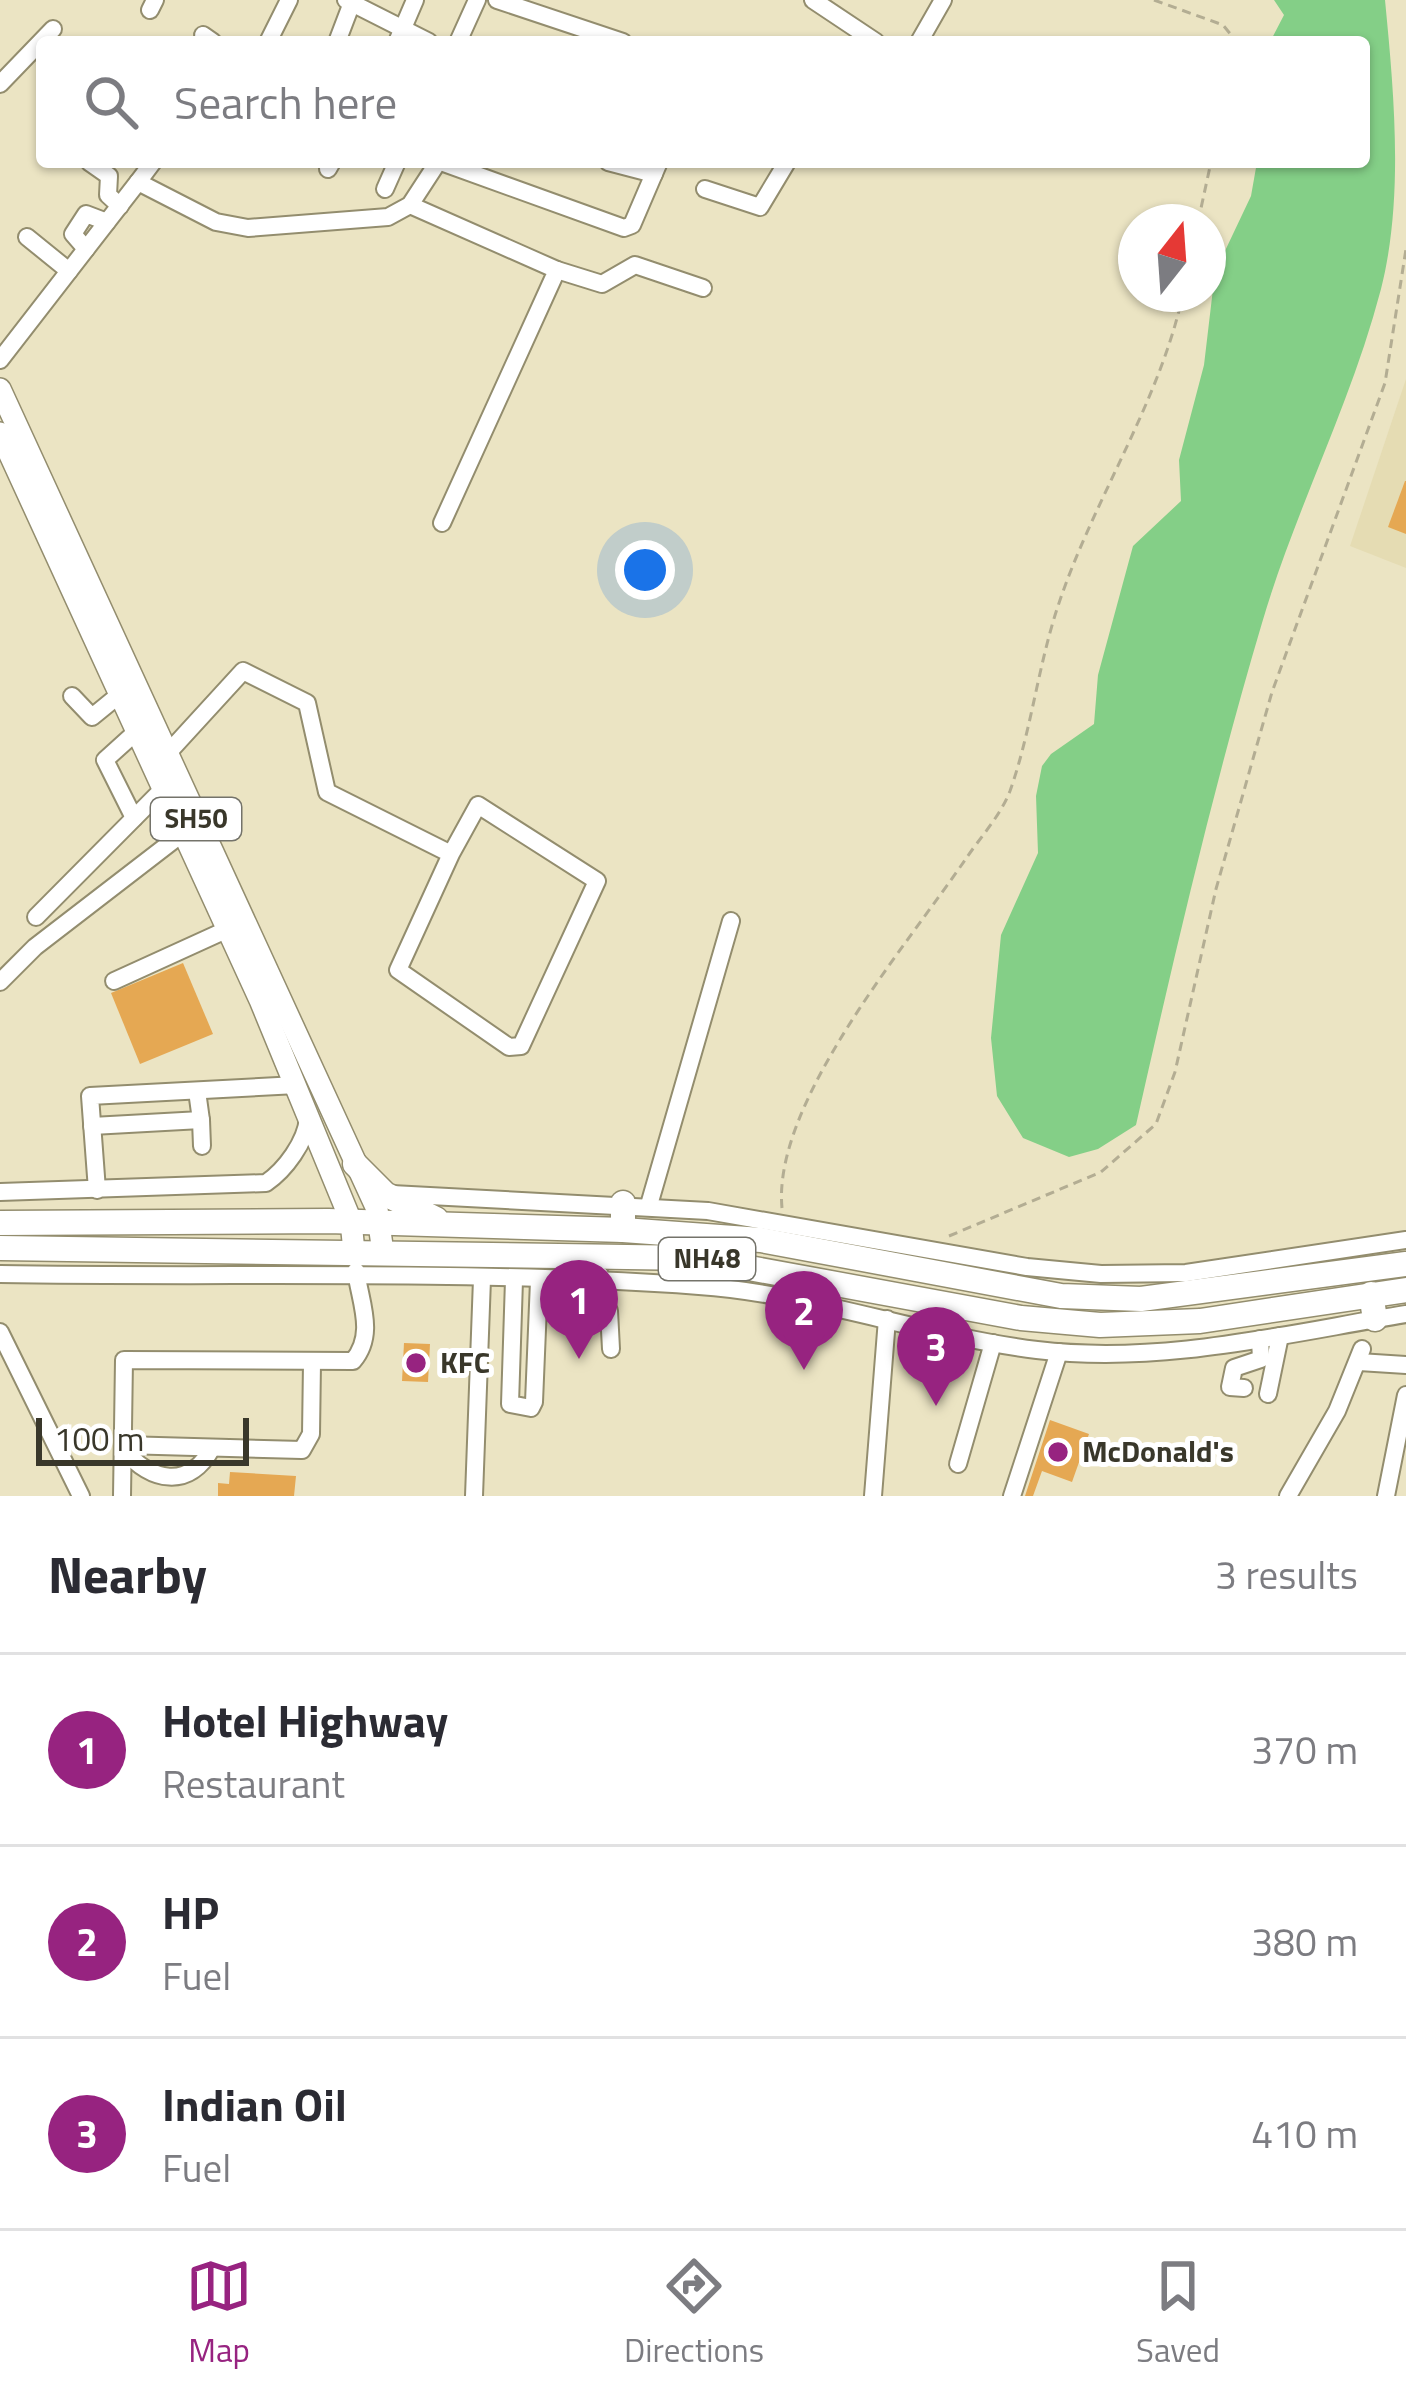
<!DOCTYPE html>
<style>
body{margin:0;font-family:"Titillium Web",sans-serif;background:#f7f7f7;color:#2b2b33}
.compass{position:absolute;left:1118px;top:204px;width:108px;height:108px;border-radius:50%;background:#fff;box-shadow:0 3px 9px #0004;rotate:17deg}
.scale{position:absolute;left:36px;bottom:30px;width:213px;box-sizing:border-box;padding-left:12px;border:6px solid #39372a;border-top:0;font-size:33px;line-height:42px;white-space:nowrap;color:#39372a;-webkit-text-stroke:9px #fff;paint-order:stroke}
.you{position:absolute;left:645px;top:570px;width:42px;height:42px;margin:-30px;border:9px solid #fff;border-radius:50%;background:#1a73e8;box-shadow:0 0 0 18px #1a73e833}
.badge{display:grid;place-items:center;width:78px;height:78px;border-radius:50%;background:#972380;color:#fff;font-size:39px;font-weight:700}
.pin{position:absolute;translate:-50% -99px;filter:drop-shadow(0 3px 6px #0008)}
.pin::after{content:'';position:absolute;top:63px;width:42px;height:36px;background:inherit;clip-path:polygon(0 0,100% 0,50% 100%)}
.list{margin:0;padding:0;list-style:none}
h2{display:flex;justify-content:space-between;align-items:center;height:156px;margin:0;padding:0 48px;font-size:51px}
h2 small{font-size:39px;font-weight:400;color:#7c7c81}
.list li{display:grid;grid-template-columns:78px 1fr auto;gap:36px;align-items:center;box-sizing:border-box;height:192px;padding:0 48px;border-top:3px solid #e1e1e2}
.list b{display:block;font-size:45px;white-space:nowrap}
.list p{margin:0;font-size:39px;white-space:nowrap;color:#7c7c81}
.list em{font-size:39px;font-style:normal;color:#7c7c81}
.icon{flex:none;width:66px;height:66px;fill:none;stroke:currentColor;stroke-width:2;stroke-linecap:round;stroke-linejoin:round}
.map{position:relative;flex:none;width:1406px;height:1496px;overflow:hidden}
.search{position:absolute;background:#fff;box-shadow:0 3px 9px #0004;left:36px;right:36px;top:36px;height:132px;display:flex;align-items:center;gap:30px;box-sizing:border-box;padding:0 42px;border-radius:12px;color:#7c7c81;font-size:45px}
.sheet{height:732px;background:#fff}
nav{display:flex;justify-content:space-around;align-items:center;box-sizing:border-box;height:168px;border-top:3px solid #e1e1e2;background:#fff;font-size:33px;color:#7c7c81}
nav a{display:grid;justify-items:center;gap:6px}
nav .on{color:#972380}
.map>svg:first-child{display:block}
.built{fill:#e5dcb3}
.water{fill:#84cf87}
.building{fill:#e5a853}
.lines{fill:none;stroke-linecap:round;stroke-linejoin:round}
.minor-casing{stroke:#938d6e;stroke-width:20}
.major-casing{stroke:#938d6e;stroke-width:24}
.highway-casing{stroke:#938d6e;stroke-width:27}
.path{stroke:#b3ad93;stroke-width:3;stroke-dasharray:9 6;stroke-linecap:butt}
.minor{stroke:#fff;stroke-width:16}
.major{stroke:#fff;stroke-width:21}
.highway{stroke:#fff;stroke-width:24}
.poi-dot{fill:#972380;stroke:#fff;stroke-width:4.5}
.labels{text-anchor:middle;stroke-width:10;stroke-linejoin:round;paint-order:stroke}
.shield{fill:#fff;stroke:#74736a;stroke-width:3}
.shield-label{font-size:27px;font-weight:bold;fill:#39372a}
.poi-label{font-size:30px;font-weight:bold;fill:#39372a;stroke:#fff;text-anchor:start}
</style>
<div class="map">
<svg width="1406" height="1496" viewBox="0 0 1406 1496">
<rect width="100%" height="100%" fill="#ebe4c3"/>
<polygon class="built" points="1406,379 1406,568 1350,546"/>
<path class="water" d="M1274 0H1385C1394 93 1404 198 1381 289 1351 404 1295 510 1262 623 1213 788 1174 957 1136 1125L1098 1149 1069 1157 1023 1138 997 1096 991 1038 1001 935 1038 853 1036 796 1042 766 1051 754 1094 724 1098 675 1133 546 1181 501 1179 460 1204 365 1215 272 1251 196 1257 162H1364V42H1270L1284 15Z"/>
<g class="building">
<polygon points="1405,481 1406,481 1406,534 1388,527"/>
<polygon points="183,963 213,1034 140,1064 111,993"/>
<polygon points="404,1343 430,1344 428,1382 402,1381"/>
<polygon points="1050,1420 1089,1434 1072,1482 1042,1471 1033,1496 1025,1496"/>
<polygon points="230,1472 296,1476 294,1496 218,1496 218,1483 229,1484"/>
</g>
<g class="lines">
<defs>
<g id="minor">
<polyline points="346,0 429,42"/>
<polyline points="497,0 623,42"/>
<polyline points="813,0 876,42"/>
<polyline points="150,10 155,0"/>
<polyline points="203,35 213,42"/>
<polyline points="268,42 289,0"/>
<polyline points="337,42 353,0"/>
<polyline points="397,42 415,0"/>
<polyline points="458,42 477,0"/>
<polyline points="919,42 943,0"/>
<polyline points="0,84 53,29"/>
<polyline points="89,162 109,176 108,195 120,206"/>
<polyline points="441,162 624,228 632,225 659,162"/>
<polyline points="608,162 654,174"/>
<polyline points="328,169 332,162"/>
<polyline points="138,182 153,162"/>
<polyline points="385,189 397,162"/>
<polyline points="705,189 760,207 787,162"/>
<polyline points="410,205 557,270 442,523"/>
<polyline points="27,237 69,271"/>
<polyline points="86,249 73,234 86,214 107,222"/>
<polyline points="557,270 602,284 635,265 703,288"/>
<polyline points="0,360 138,182 216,222 248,228 388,217 410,205 438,162"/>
<polyline points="72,696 92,717 119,695"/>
<polyline points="167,754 243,671 307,703 327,792 451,854 398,970 509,1047 521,1046 597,881 478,805 451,854"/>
<polyline points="134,818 105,760 136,732"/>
<polyline points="36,917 163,789"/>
<polyline points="114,981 237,925"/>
<polyline points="0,982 35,947 183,833"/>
<polyline points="201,1120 202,1146"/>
<polyline points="92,1126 201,1120 197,1091"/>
<polyline points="97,1190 90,1096 297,1085"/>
<path d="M0 1192 266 1183C285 1170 306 1142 308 1118"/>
<polyline points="392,1194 708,1211 1027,1267 1101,1274 1186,1273 1406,1240"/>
<polyline points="649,1205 731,921"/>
<path d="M0 1274C232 1278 467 1269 699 1286 814 1294 923 1336 1037 1350 1162 1365 1284 1334 1406 1314"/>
<polyline points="600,1275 599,1308 609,1311 611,1349"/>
<polyline points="514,1280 510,1404 531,1408 534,1402 539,1281"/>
<polyline points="571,1308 599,1308"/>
<polyline points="0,1332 81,1496"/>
<polyline points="1359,1362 1406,1365"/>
<polyline points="1244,1388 1230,1387 1234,1368 1261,1359 1260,1339"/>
<polyline points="1268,1394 1280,1336"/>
<polyline points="123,1445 302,1450 311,1434 312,1363"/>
<path d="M123 1449C151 1482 189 1490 212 1448"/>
<polyline points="958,1464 993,1343"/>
<path d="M122 1496 124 1360 353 1361C376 1334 360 1302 356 1271"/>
<polyline points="474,1496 482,1279"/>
<polyline points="873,1496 887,1319"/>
<polyline points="1012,1496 1059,1352"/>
<polyline points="1288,1496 1337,1411 1362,1349"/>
<polyline points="1386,1496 1406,1395"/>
</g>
<g id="major">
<polyline points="0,389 377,1209 383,1253"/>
<polyline points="0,433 260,1000 351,1221 354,1252"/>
</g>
<g id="highway">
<polyline points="355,1164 385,1194 436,1219"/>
<polyline points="0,1223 328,1221 623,1230 761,1240 1061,1296 1141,1299 1406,1264"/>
<polyline points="623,1230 623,1203"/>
<polyline points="0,1248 695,1258 1021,1318 1100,1325 1200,1321 1406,1290"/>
<polyline points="1371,1294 1375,1319"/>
</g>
</defs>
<use href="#minor" class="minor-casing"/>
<use href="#major" class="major-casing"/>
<use href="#highway" class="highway-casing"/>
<g class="path">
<polyline points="1154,0 1223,25 1237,42"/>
<polyline points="1198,222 1211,162"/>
<path d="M782 1208C772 1103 907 945 965 860 979 839 1001 815 1010 791 1031 732 1038 666 1058 606 1093 500 1159 404 1183 294"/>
<polyline points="949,1236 1101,1172 1156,1124 1175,1072 1216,889 1272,692 1385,383 1406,249"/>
</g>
<use href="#minor" class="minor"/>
<use href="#major" class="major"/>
<use href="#highway" class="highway"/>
</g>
<g class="poi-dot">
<circle cx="416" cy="1363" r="12"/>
<circle cx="1058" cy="1452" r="12"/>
</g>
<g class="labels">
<g class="shield">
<rect x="151" y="798" width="90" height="42" rx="9"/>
<rect x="659" y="1238" width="96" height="42" rx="9"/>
</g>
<g class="shield-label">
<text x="196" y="828">SH50</text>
<text x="707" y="1268">NH48</text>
</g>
<g class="poi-label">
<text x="440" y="1373">KFC</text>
<text x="1082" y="1462">McDonald's</text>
</g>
</g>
</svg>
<svg class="compass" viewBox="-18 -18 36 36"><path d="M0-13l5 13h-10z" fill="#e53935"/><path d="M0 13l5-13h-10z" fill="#7c7c81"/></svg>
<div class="scale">100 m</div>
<div class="you"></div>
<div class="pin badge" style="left:579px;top:1359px">1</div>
<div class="pin badge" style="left:804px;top:1370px">2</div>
<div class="pin badge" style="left:936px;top:1406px">3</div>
<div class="search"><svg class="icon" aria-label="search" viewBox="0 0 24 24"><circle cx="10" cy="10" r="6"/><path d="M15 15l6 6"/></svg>Search here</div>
</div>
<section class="sheet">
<h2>Nearby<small>3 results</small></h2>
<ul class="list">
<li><span class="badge">1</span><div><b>Hotel Highway</b><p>Restaurant</p></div><em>370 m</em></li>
<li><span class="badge">2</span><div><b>HP</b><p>Fuel</p></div><em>380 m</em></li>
<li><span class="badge">3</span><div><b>Indian Oil</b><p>Fuel</p></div><em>410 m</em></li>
</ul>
</section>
<nav>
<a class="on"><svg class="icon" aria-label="map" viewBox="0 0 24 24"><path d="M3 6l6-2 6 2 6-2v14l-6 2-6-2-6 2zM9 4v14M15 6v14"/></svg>Map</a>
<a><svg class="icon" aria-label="directions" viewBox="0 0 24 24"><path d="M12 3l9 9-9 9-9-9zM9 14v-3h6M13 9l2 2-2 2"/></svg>Directions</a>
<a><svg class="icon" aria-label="saved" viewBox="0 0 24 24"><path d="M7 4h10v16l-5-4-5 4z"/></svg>Saved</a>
</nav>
